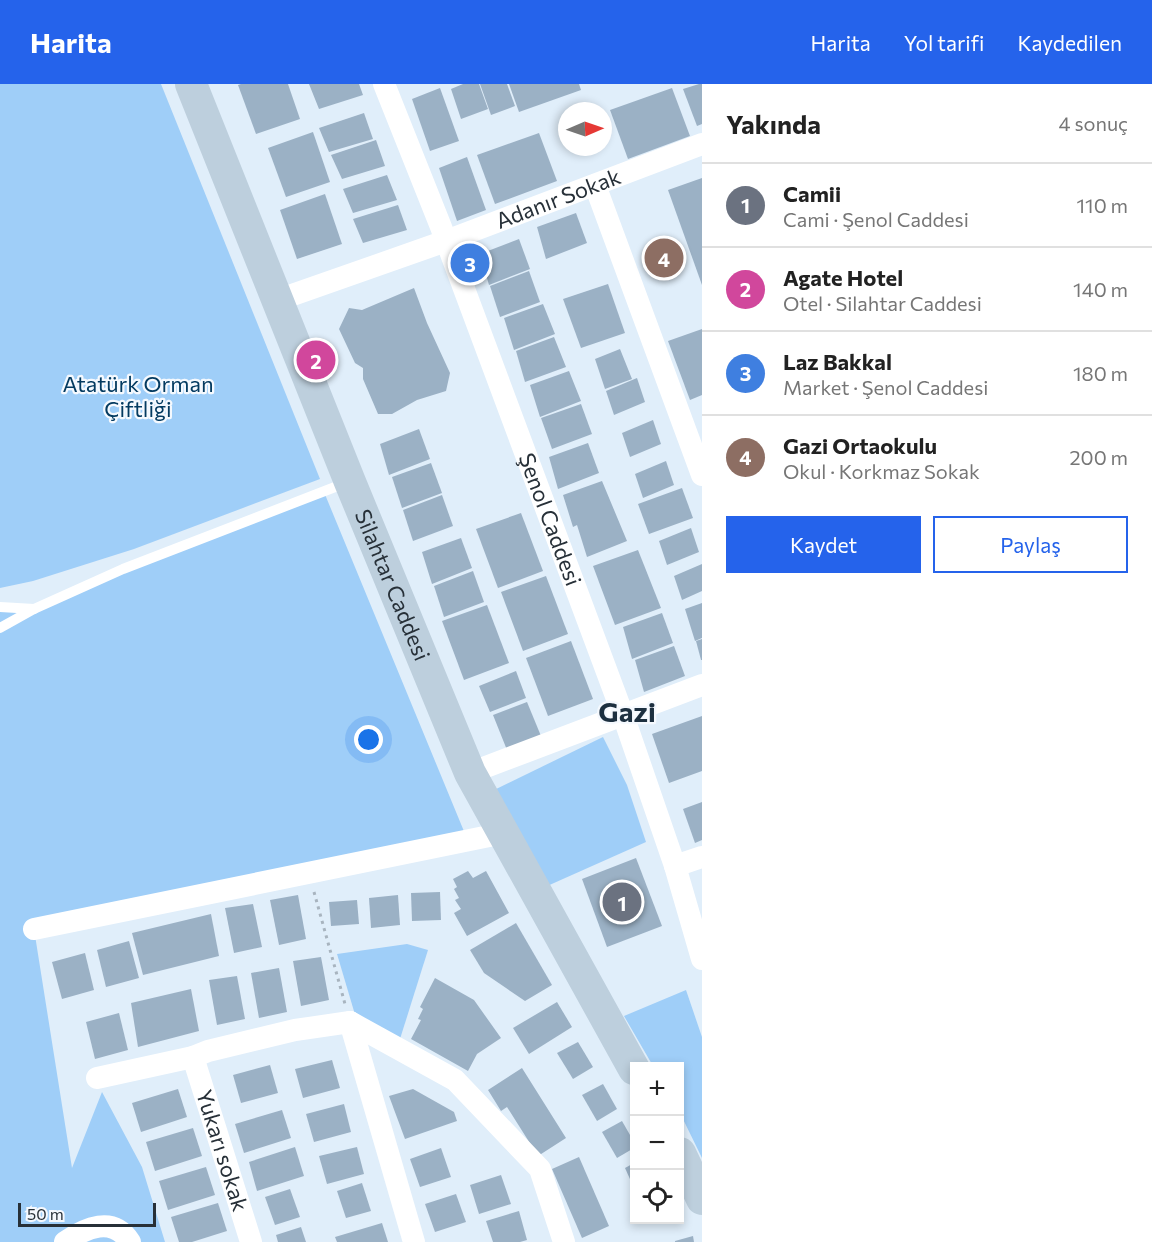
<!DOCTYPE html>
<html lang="tr">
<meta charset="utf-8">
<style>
body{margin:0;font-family:Commissioner,sans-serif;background:#f2f2f2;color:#222}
.controls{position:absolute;right:18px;bottom:18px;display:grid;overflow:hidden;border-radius:0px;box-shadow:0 3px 9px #0003}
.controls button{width:54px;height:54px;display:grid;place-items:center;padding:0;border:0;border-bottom:2px solid #e0e0e0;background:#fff;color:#222;font:30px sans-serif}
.compass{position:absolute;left:558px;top:18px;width:54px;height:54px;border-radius:50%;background:#fff;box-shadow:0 3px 9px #0003;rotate:88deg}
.scale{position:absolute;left:18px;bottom:15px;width:138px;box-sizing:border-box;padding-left:6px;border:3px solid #273038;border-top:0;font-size:16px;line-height:21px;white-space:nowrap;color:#273038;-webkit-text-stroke:4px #f5f9fe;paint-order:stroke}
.you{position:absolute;left:369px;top:656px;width:21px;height:21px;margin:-15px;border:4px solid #fff;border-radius:50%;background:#1a73e8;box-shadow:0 0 0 9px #1a73e833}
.badge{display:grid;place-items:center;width:39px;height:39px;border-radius:50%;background:#2563eb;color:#fff;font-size:20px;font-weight:700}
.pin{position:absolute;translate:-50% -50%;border:3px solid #fff;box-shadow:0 2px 6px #0006}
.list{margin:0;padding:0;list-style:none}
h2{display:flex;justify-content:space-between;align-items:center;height:78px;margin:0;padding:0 24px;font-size:26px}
h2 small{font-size:20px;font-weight:400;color:#767676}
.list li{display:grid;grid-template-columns:39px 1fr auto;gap:18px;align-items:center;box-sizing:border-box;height:84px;padding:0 24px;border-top:2px solid #e0e0e0}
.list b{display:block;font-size:22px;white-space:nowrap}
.list p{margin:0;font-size:20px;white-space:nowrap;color:#767676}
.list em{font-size:20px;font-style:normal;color:#767676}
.actions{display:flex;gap:12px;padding:18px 24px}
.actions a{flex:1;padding:14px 0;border:2px solid #2563eb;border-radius:0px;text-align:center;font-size:21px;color:#2563eb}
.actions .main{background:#2563eb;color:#fff}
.icon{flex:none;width:33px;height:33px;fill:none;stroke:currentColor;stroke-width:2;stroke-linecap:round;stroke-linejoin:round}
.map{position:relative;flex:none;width:702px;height:1158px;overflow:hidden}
header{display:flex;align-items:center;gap:36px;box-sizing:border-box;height:84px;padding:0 30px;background:#2563eb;color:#fff}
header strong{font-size:28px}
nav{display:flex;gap:33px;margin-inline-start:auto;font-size:21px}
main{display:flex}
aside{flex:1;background:#fff}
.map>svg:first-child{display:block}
.green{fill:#9fcef8}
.building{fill:#9bb1c5}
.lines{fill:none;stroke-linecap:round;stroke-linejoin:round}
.path{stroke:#a8b4bf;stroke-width:3;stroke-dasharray:3 4.5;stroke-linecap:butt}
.service{stroke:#fff;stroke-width:10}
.minor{stroke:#fff;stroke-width:22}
.secondary{stroke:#bdcfdd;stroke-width:32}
.labels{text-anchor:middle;stroke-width:4.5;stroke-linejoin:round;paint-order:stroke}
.street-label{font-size:22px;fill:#273038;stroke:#f5f9fe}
.park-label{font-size:22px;fill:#043b61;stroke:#f5f9fe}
.district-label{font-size:28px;font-weight:bold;fill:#1d3040;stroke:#f5f9fe}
</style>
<header>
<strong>Harita</strong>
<nav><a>Harita</a><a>Yol tarifi</a><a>Kaydedilen</a></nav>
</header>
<main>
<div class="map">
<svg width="702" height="1158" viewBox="0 0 702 1158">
<rect width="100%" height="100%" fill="#e0eefa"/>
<g class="green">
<polygon points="0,0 161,0 320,395 134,465 33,497 0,504"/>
<polygon points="324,408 468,757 34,845 72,1084 102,1008 142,1083 165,1158 0,1158 0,523 34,525"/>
<polygon points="603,653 627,701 646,758 545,803 492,707"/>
<polygon points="407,860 428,866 400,955 356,934 337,870"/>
<polygon points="686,906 702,953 702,1074 680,1029 680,982 653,982 624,932"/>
</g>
<g class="building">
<polygon points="241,0 288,0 300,35 256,50 238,1"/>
<polygon points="309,0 359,0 363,11 319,25"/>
<polygon points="463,0 479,0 488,25 461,35 451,5"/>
<polygon points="480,0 507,0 515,22 491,31"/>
<polygon points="509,0 579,0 581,6 519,28"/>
<polygon points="699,0 702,0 702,40 697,42 683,5"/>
<polygon points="440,4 459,57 430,67 412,15"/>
<polygon points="672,4 690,52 628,75 610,26"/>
<polygon points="364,29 373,55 329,68 319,44"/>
<polygon points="313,48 330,98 286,113 268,64"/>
<polygon points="539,49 557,97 495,120 477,71"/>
<polygon points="376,56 385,82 342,95 331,71"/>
<polygon points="467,73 486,126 457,137 439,84"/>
<polygon points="387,91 397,116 353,129 343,105"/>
<polygon points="702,94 702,201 668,106"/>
<polygon points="325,110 342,160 297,175 280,126"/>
<polygon points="398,121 407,146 363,159 353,135"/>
<polygon points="576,129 587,159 546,175 537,143"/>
<polygon points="519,155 530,185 489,201 480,170"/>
<polygon points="529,187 540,218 500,233 490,202"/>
<polygon points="608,200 625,249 581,264 563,215"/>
<polygon points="414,204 427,239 450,289 446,307 417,316 392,330 378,330 363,295 363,284 355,279 339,245 349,224 362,226"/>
<polygon points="543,220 555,250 514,266 504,234"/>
<polygon points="702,245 702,311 690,316 668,257"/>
<polygon points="554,253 566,283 525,298 516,267"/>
<polygon points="620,265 632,295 605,305 595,275"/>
<polygon points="569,287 581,317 540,333 530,301"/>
<polygon points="637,294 645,318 614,331 606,307"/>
<polygon points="581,320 592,350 552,365 541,334"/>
<polygon points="653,336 661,360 630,373 622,349"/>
<polygon points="419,345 430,375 389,391 380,360"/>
<polygon points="588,359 599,389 558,405 549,373"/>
<polygon points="666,377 674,401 643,414 635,390"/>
<polygon points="431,379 442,409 402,424 392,393"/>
<polygon points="602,397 627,457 587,473 577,441 573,443 563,411"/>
<polygon points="682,404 693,434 649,450 638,420"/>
<polygon points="442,411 453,442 413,457 403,426"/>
<polygon points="521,429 543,487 498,504 476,445"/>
<polygon points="691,444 699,468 667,481 659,457"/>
<polygon points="461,454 472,484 432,500 422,468"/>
<polygon points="638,466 661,524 615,541 593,482"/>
<polygon points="702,480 702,507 682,516 674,492"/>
<polygon points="473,487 484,518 444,533 434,502"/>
<polygon points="546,492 568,550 523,567 501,508"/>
<polygon points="702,519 702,554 695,557 685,525"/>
<polygon points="487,521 509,579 464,596 442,537"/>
<polygon points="662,529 673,559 632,575 623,543"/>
<polygon points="702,555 702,576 701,576 696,557"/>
<polygon points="571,557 593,615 548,632 526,574"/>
<polygon points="674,562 685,592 644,608 635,576"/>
<polygon points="516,587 526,614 490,628 479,602"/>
<polygon points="527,618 541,652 507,666 493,631"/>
<polygon points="702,632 702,687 669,699 652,650"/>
<polygon points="702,718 702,756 695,759 683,725"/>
<polygon points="636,774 662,842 607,863 582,795"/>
<polygon points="468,787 473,794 486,787 509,829 467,852 454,829 461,825 455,816 459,814 454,805 457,803 453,795"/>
<polygon points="440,808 441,836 412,837 411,809"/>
<polygon points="298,811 306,855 279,861 270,816"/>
<polygon points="398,811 400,841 371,844 369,814"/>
<polygon points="357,816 359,840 331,842 329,818"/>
<polygon points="253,820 262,863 234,869 225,824"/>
<polygon points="211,830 219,872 143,891 132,849"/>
<polygon points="516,839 552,901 525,917 484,889 470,866"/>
<polygon points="129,857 139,894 106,903 97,866"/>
<polygon points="85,869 94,906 62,915 52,878"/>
<polygon points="321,873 329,916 301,922 293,877"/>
<polygon points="279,884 287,928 259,934 251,889"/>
<polygon points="237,892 245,935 217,941 209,896"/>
<polygon points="435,894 474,916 501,954 477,970 468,987 411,955 421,936 418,935 423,925 420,923"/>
<polygon points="191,905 199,947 138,963 131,919"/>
<polygon points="557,918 572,943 529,970 513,944"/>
<polygon points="119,929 128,966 95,975 86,938"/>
<polygon points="578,958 593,983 573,995 557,969"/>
<polygon points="332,976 340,1004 303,1014 295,985"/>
<polygon points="270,981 278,1009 241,1019 233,991"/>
<polygon points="522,984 566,1054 538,1072 507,1023 501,1027 488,1006"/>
<polygon points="603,1000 617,1025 597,1037 582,1011"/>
<polygon points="178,1005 187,1033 141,1048 132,1019"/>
<polygon points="413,1005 454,1028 457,1037 405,1055 389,1012"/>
<polygon points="344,1020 351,1048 314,1058 306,1030"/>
<polygon points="282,1026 291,1054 244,1069 235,1040"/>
<polygon points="622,1037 634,1058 634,1064 617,1074 602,1048"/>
<polygon points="193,1044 202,1072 155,1087 146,1058"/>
<polygon points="295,1063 304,1092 257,1107 249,1078"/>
<polygon points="357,1063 364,1090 327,1100 319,1072"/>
<polygon points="441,1064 451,1093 420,1103 410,1075"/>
<polygon points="579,1073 609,1142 582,1154 552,1085"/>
<polygon points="634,1079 634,1104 625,1084"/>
<polygon points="206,1083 215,1111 168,1126 159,1097"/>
<polygon points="501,1091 511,1120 479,1130 470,1101"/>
<polygon points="362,1099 371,1127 346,1134 337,1107"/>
<polygon points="290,1105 300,1133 275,1141 265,1113"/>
<polygon points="456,1110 466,1138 435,1148 425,1120"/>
<polygon points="218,1119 227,1147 192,1158 179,1158 171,1133"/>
<polygon points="519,1127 527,1156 520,1158 493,1158 486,1137"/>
<polygon points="382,1139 388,1158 337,1158 335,1153"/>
<polygon points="301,1143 306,1158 278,1158 276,1151"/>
<polygon points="693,1152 694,1158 675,1158 675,1157"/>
</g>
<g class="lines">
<polyline class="path" points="314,808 345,920"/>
<g class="service">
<polyline points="0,523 34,525"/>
<polyline points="0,544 34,525 123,485 348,398"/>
</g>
<g class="minor">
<path id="s1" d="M384 0 441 143 623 631 675 782 702 875"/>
<polyline points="595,101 702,391"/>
<path id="s2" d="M278 216 446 157 702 60"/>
<polyline points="470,689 702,601"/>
<polyline points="675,782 702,773"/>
<polyline points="34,845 504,749"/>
<polyline points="350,938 414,1158"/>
<path id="s3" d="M193 973 251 1158"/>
<polyline points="97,994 193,973 208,967 295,946 350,938 455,996 540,1085 564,1158"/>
<path d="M65 1158C85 1144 113 1131 130 1158"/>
</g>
<g class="secondary">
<path id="s4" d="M191 0 350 398 470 689 634 985"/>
<polyline points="680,1069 702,1115"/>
</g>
</g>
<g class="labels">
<g class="street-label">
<text dy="8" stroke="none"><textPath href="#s2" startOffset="298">Adanır Sokak</textPath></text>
<text dy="8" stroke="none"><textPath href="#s1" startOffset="466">Şenol Caddesi</textPath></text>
<text dy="8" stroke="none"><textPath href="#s4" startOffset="540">Silahtar Caddesi</textPath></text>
<text dy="8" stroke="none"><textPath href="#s3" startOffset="98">Yukarı sokak</textPath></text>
</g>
<g class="park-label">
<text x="138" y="308">Atatürk Orman<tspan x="138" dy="25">Çiftliği</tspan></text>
</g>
<g class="district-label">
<text x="627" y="638">Gazi</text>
</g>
</g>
</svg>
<div class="controls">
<button>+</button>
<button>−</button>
<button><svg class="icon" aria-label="locate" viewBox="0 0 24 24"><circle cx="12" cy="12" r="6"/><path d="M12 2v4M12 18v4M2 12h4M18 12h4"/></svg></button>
</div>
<svg class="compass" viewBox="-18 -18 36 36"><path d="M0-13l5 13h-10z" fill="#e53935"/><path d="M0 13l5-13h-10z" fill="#767676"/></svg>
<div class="scale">50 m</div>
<div class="you"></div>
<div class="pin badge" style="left:622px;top:818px;background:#6b7280">1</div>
<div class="pin badge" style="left:316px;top:276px;background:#d1479c">2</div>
<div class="pin badge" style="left:470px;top:179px;background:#3f7fe0">3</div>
<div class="pin badge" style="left:664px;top:174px;background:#8d6e63">4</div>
</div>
<aside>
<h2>Yakında<small>4 sonuç</small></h2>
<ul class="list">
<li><span class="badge" style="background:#6b7280">1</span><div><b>Camii</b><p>Cami · Şenol Caddesi</p></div><em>110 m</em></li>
<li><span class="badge" style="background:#d1479c">2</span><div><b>Agate Hotel</b><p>Otel · Silahtar Caddesi</p></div><em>140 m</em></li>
<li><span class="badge" style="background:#3f7fe0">3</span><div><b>Laz Bakkal</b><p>Market · Şenol Caddesi</p></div><em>180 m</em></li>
<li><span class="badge" style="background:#8d6e63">4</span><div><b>Gazi Ortaokulu</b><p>Okul · Korkmaz Sokak</p></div><em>200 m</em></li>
</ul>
<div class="actions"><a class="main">Kaydet</a><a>Paylaş</a></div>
</aside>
</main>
